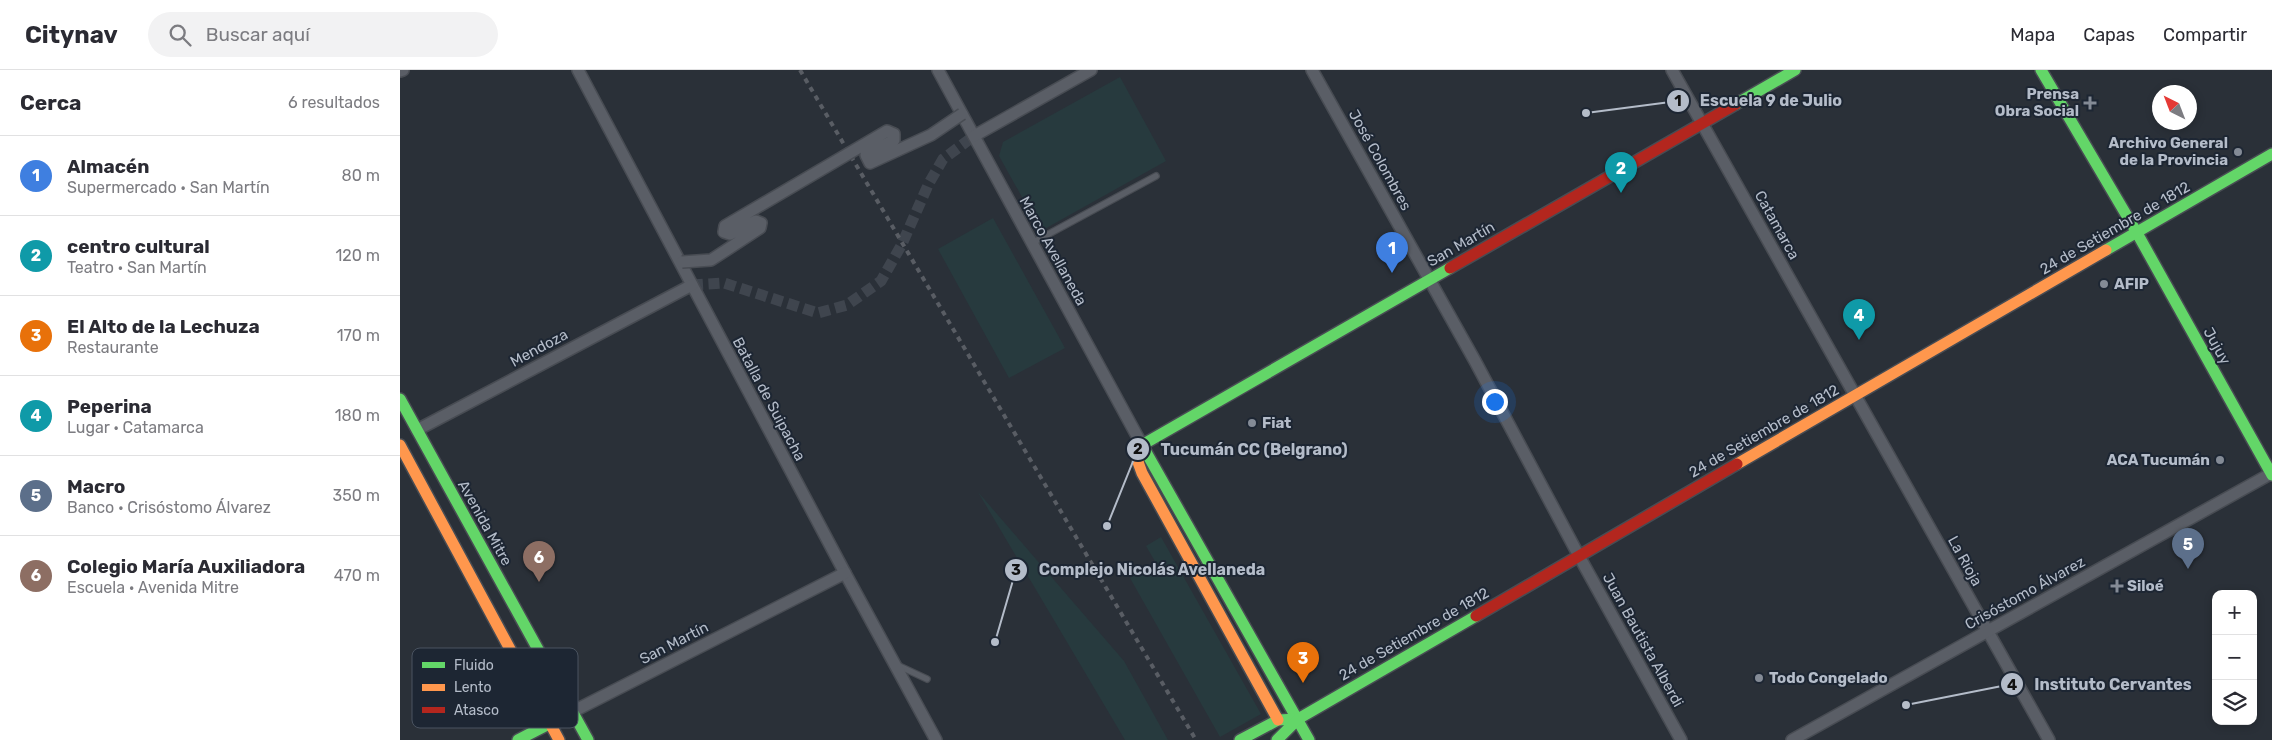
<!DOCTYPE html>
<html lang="es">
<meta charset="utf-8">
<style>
body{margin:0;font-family:Rubik,sans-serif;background:#f2f2f3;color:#2b2b33}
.controls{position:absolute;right:15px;bottom:15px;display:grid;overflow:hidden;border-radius:10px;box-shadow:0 2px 8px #0003}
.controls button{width:45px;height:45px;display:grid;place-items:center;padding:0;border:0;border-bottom:1px solid #e1e1e2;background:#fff;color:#2b2b33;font:25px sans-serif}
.compass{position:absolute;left:1752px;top:15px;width:45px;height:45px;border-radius:50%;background:#fff;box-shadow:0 2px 8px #0003;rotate:318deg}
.you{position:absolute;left:1094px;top:331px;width:18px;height:18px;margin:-12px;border:4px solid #fff;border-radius:50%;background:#1a73e8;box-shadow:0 0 0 8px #1a73e833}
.badge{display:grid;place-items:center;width:32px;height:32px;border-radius:50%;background:#848b96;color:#fff;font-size:16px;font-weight:700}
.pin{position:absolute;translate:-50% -41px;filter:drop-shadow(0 1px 2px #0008)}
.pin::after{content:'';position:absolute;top:26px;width:18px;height:15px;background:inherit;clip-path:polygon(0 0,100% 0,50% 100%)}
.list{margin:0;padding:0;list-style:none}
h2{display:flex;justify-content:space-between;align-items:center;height:65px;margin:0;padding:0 20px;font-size:21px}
h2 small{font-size:16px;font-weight:400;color:#7c7c81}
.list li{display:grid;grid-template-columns:32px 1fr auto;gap:15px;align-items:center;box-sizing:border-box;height:80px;padding:0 20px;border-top:1px solid #e1e1e2}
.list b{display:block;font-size:19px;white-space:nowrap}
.list p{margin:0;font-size:16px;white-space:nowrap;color:#7c7c81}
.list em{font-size:16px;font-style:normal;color:#7c7c81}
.icon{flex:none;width:28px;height:28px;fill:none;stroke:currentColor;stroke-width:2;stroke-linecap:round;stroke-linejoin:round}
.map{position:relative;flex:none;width:1872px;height:670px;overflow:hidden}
header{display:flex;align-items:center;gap:30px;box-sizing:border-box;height:70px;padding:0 25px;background:#fff;border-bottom:1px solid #e1e1e2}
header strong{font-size:24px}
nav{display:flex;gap:28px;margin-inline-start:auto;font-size:18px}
.search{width:350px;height:45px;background:#f2f2f3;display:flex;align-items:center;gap:12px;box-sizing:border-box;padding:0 18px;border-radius:28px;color:#7c7c81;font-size:19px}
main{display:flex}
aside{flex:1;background:#fff}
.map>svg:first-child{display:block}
.green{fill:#273a3e}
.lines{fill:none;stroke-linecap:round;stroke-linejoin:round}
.street-tunnel{stroke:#3f454e;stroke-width:11;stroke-dasharray:11 5.5;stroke-linecap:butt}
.lane-casing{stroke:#484c53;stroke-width:8}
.street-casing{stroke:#484c53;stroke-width:14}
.fast-casing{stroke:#484c53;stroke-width:14}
.slow-casing{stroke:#484c53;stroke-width:14}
.jam-casing{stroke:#484c53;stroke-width:14}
.lane{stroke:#5a5e66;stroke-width:5.5}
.street{stroke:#5a5e66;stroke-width:11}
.fast{stroke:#63d668;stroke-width:11}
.slow{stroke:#ff974d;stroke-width:11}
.jam{stroke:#b3261e;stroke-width:11}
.rail{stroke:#595d64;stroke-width:4;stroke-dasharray:5 5;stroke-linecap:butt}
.street-bridge-casing{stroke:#484c53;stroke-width:14;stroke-linecap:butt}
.street-bridge{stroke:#5a5e66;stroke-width:11}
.poi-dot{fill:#848b96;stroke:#1d2633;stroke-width:2}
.labels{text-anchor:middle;stroke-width:4;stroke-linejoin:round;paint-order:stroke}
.poi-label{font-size:15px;font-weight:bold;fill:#b4bcc9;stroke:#1d2633;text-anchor:start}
.street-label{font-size:15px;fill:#b4bcc9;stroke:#1d2633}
.key{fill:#1d2633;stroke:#4a5360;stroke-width:1}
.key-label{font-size:14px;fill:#b4bcc9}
.leader{fill:none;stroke:#b4bcc9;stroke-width:2}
.callout-dot{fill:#b4bcc9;stroke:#1d2633;stroke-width:2}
.mark-label{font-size:15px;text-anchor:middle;font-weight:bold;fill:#111}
.callout-label{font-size:16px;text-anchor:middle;font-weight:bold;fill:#b4bcc9;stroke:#1d2633;stroke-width:4;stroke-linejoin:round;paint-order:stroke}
</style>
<header>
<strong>Citynav</strong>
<div class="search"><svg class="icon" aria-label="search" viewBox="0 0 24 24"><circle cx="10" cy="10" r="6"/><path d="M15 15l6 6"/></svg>Buscar aquí</div>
<nav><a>Mapa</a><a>Capas</a><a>Compartir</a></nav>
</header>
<main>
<aside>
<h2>Cerca<small>6 resultados</small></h2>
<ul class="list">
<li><span class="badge" style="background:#3f7fe0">1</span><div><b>Almacén</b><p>Supermercado · San Martín</p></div><em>80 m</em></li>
<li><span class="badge" style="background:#0f9aa8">2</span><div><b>centro cultural</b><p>Teatro · San Martín</p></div><em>120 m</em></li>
<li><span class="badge" style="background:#e8710a">3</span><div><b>El Alto de la Lechuza</b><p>Restaurante</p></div><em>170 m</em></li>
<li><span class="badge" style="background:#0f9aa8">4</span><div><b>Peperina</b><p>Lugar · Catamarca</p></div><em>180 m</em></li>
<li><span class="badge" style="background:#5c6f8a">5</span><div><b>Macro</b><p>Banco · Crisóstomo Álvarez</p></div><em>350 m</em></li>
<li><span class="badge" style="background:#8d6e63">6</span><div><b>Colegio María Auxiliadora</b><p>Escuela · Avenida Mitre</p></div><em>470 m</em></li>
</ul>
</aside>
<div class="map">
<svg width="1872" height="670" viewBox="0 0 1872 670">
<rect width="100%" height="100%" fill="#2a3038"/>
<g class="green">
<polygon points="720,7 766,91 641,161 599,86 603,72"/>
<polygon points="593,148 665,278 609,308 538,179"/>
<polygon points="578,422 724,591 768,670 725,670"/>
<polygon points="761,467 861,644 820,667 730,508 756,493 746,476"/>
</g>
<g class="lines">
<polyline class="street-tunnel" points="292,215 324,213 418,243 447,235 481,211 502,174 529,113 543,89 574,66"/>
<defs>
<g id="lane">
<polyline points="632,173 756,106"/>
<polyline points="497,595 527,609"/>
</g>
<g id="street">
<polyline points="178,0 445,503 536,670"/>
<polyline points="538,0 742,375"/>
<polyline points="912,0 1075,291 1179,486 1281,670"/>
<polyline points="1272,0 1649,670"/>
<polyline points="0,1 3,0"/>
<polyline points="574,66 691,0"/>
<polyline points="17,360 292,215"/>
<polyline points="172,642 445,503"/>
<polyline points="1392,670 1872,403"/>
</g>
<g id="fast">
<polyline points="1641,0 1737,163 1872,405"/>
<polyline points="1336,34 1395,0"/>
<polyline points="1706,180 1872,84"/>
<polyline points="0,329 188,670"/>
<polyline points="742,375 1050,198"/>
<polyline points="742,375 909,670"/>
<polyline points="118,670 172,642"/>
<polyline points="840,670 878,650 898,649"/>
<polyline points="877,670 898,649 1076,546"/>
</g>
<g id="slow">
<polyline points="0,375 159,670"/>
<polyline points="742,375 738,392 742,403 878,650"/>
<polyline points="1337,394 1706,180"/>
</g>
<g id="jam">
<polyline points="1050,198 1336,34"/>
<polyline points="1076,546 1337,394"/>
</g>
</defs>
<use href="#lane" class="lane-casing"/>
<use href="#street" class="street-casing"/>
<use href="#fast" class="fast-casing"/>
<use href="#slow" class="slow-casing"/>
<use href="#jam" class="jam-casing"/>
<use href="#lane" class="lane"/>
<use href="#street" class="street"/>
<use href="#fast" class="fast"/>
<use href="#slow" class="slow"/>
<use href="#jam" class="jam"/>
<polyline class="rail" points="400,0 796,670"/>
<defs>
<polyline id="street-bridge" points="282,192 311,190 360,158 361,153 356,151 330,164 324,162 325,156 487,61 494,64 494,70 466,85 470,93 531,65 562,44"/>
</defs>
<use href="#street-bridge" class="street-bridge-casing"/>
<use href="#street-bridge" class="street-bridge"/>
</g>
<g class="poi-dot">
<path d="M1687.5 25.5h5v5h5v5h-5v5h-5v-5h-5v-5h5z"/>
<circle cx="1838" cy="82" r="5"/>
<circle cx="1704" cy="214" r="5"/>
<circle cx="852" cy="353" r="5"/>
<circle cx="1820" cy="390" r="5"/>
<path d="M1714.5 508.5h5v5h5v5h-5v5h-5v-5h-5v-5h5z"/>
<circle cx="1359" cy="608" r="5"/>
</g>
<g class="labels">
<g class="poi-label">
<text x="1679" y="29" text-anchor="end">Prensa<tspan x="1679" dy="17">Obra Social</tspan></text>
<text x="1828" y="78" text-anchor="end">Archivo General<tspan x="1828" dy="17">de la Provincia</tspan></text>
<text x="1714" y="219">AFIP</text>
<text x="862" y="358">Fiat</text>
<text x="1810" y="395" text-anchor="end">ACA Tucumán</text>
<text x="1727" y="521">Siloé</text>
<text x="1369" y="613">Todo Congelado</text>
</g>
<g class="street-label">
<text transform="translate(980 90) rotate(61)" y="5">José Colombres</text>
<text transform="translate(1377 155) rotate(61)" y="5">Catamarca</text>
<text transform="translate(1715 158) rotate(-30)" y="5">24 de Setiembre de 1812</text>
<text transform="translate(1061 174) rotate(-30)" y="5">San Martín</text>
<text transform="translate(653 181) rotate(61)" y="5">Marco Avellaneda</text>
<text transform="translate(1817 276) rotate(61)" y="5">Jujuy</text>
<text transform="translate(139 278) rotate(-28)" y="5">Mendoza</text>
<text transform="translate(369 329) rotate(62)" y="5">Batalla de Suipacha</text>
<text transform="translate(1364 361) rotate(-30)" y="5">24 de Setiembre de 1812</text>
<text transform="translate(85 453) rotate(61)" y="5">Avenida Mitre</text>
<text transform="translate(1565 491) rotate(61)" y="5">La Rioja</text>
<text transform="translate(1625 523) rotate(-29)" y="5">Crisóstomo Álvarez</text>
<text transform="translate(1014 564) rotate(-30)" y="5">24 de Setiembre de 1812</text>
<text transform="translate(1243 570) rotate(61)" y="5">Juan Bautista Alberdi</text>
<text transform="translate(274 573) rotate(-27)" y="5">San Martín</text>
</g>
</g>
<rect x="12" y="578" width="166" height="80" rx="8" class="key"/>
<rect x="22" y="592" width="23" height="6" fill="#63d668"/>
<rect x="22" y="614" width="23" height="7" fill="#ff974d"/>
<rect x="22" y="637" width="23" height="6" fill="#b3261e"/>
<g class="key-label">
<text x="54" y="600">Fluido</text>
<text x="54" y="622">Lento</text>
<text x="54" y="645">Atasco</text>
</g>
<path class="leader" d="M1186 43L1278 31M707 456L738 379M595 572L616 500M1506 635L1612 614"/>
<g class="callout-dot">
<circle cx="1186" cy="43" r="5"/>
<circle cx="707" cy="456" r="5"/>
<circle cx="595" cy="572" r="5"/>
<circle cx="1506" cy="635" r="5"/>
<circle cx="1278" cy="31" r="12"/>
<circle cx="738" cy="379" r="12"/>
<circle cx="616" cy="500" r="12"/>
<circle cx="1612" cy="614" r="12"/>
</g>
<g class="mark-label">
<text x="1278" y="36">1</text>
<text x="738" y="384">2</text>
<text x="616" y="505">3</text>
<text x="1612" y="620">4</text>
</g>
<g class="callout-label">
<text x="1371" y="36">Escuela 9 de Julio</text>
<text x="854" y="385">Tucumán CC (Belgrano)</text>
<text x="752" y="505">Complejo Nicolás Avellaneda</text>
<text x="1713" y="620">Instituto Cervantes</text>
</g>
</svg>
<div class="controls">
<button>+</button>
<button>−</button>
<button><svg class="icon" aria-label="layers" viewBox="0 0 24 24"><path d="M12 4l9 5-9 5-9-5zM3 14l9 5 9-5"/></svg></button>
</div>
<svg class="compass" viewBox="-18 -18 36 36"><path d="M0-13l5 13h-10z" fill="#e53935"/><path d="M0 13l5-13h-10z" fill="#7c7c81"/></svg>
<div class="you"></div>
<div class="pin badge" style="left:992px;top:203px;background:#3f7fe0">1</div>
<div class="pin badge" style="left:1221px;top:123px;background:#0f9aa8">2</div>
<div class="pin badge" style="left:903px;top:613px;background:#e8710a">3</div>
<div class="pin badge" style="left:1459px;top:270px;background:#0f9aa8">4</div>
<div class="pin badge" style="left:1788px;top:499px;background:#5c6f8a">5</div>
<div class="pin badge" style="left:139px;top:512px;background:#8d6e63">6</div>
</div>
</main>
